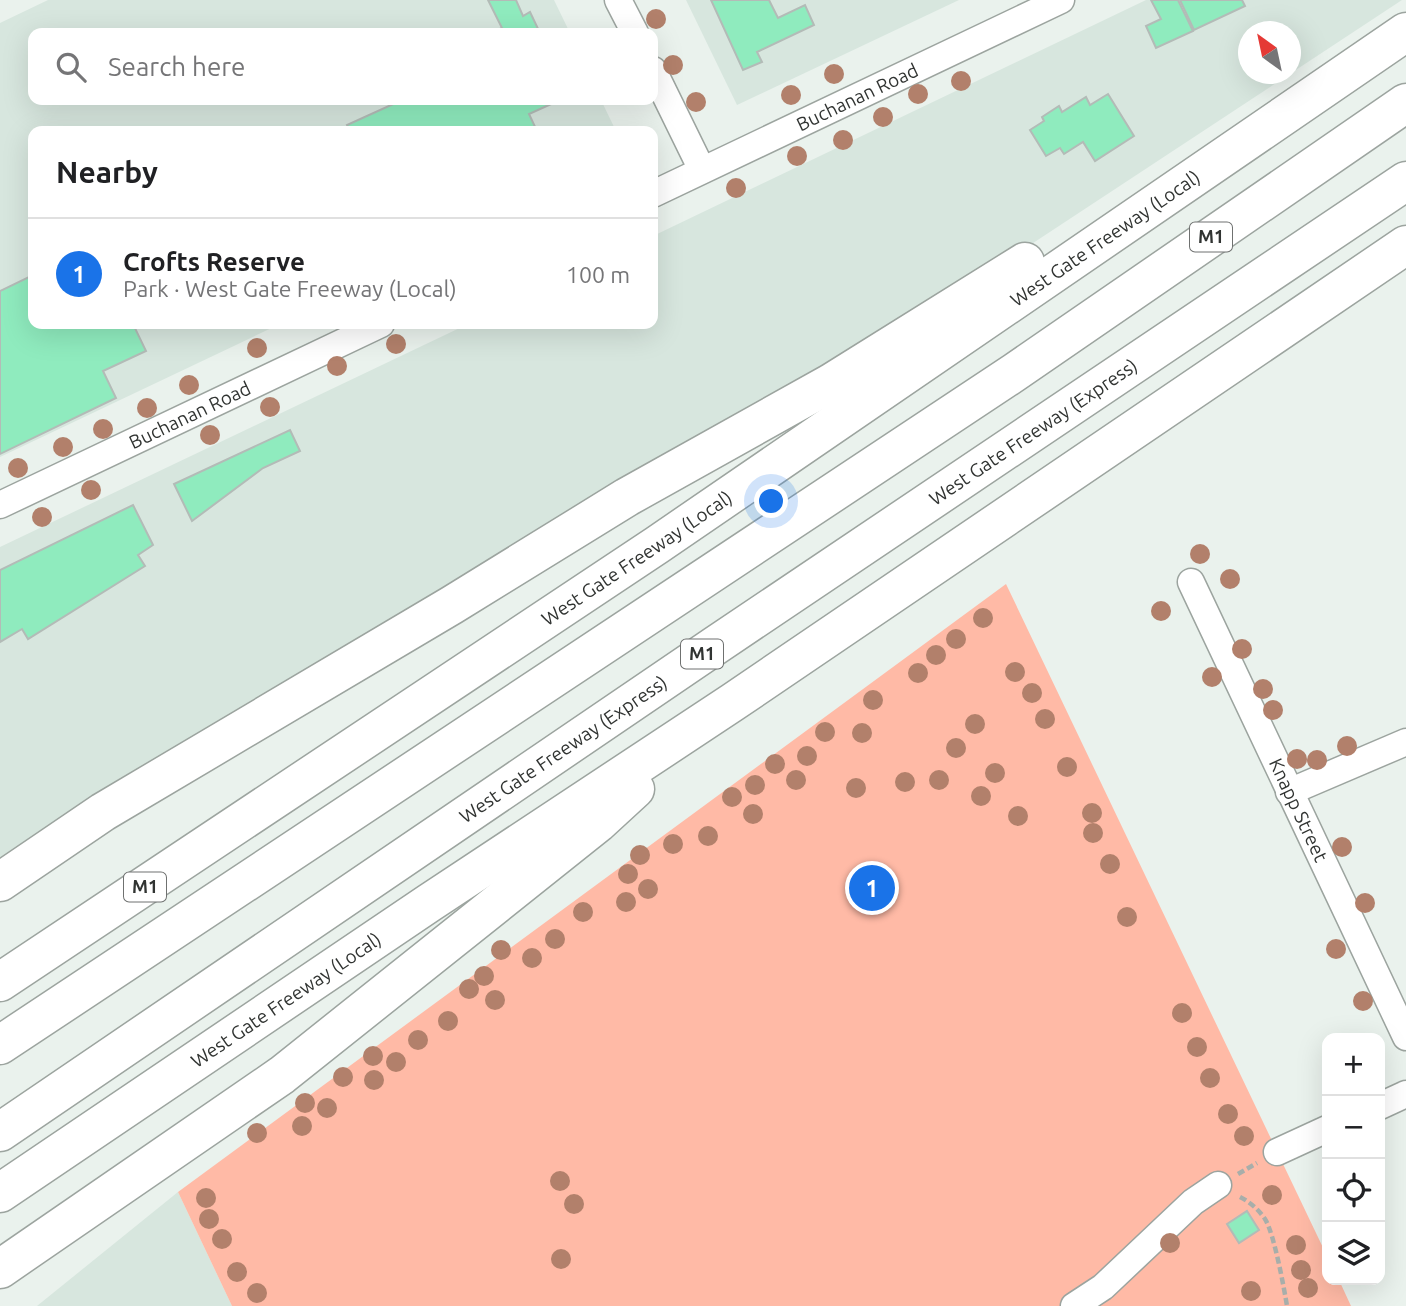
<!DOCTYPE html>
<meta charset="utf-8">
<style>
body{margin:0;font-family:Ubuntu,sans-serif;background:#f6f6f6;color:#202124}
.controls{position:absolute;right:21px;bottom:21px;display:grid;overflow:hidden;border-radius:14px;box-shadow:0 7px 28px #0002}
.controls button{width:63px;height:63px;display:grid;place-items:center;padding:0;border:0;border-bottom:2px solid #e0e0e0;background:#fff;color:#202124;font:35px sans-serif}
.compass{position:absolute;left:1238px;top:21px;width:63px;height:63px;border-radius:50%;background:#fff;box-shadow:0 7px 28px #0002;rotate:327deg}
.you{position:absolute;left:772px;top:502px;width:24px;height:24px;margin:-18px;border:5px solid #fff;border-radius:50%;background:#1a73e8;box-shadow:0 0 0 10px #1a73e833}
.badge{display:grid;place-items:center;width:46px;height:46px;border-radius:50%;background:#1a73e8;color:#fff;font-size:23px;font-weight:700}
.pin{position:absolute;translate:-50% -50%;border:4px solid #fff;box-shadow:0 2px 7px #0006}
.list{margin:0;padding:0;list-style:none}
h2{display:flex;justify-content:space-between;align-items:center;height:91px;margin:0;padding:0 28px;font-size:30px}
h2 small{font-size:23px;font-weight:400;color:#757577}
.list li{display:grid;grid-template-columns:46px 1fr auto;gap:21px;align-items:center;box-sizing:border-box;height:112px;padding:0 28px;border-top:2px solid #e0e0e0}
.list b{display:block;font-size:26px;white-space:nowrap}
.list p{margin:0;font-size:23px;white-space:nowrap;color:#757577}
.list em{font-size:23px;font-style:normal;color:#757577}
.icon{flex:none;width:38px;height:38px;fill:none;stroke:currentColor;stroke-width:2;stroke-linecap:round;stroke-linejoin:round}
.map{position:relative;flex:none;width:1406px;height:1306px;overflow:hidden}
.search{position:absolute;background:#fff;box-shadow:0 7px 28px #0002;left:28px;top:28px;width:630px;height:77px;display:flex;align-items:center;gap:18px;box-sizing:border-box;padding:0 24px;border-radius:14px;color:#757577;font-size:26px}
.panel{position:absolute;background:#fff;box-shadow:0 7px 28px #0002;left:28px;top:126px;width:630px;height:203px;border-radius:14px}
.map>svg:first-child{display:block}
.built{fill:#d7e6de;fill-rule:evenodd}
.green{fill:#ffbaa6}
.building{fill:#8febbe;stroke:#b3bbb7;stroke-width:2}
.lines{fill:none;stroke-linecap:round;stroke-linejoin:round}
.minor-casing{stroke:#9ca49f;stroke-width:29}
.highway-casing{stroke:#9ca49f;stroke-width:41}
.path{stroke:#a8aeaa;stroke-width:4.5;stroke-dasharray:7 3.5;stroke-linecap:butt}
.minor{stroke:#fff;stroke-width:26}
.highway{stroke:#fff;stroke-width:38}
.tree{fill:#b2806b}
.labels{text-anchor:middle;stroke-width:5;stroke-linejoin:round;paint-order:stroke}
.shield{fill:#fff;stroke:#6f7170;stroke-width:2}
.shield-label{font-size:18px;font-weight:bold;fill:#313432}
.street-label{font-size:19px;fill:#313432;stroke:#fff}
</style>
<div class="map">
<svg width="1406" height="1306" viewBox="0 0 1406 1306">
<rect width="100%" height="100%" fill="#eaf2ed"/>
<g class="built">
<polygon points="48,0 554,0 570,33 33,33 33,100 601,100 616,131 33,131 33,324 280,324 0,457 0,23"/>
<polygon points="686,0 959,0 737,105"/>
<path d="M1146 0H1402L895 334 0 887V547L468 324H653V236ZM1248 32H1290V74H1248Z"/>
<polygon points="178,1192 232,1306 37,1306"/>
</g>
<polygon class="green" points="1006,584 1327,1256 1327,1280 1339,1280 1351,1306 232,1306 178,1192"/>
<g class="building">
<polygon points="488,0 516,0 523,16 530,12 540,33 491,33 502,28"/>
<polygon points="711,0 769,0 778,18 805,5 814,25 757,52 762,62 743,70"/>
<polygon points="1151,0 1178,0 1193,31 1156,48 1146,26 1161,19"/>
<polygon points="1180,0 1242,0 1245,6 1194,30"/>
<polygon points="1108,94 1134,136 1095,161 1083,142 1064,154 1060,148 1046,156 1030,130 1044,121 1042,117 1059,106 1062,112 1086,97 1090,105"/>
<polygon points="402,100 560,100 529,114 537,131 350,131 347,125"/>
<polygon points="33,275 33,324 133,324 146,351 103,371 116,398 0,454 0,291"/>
<polygon points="290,430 300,451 263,468 192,521 174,484"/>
<polygon points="133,505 153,545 138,555 145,566 28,639 22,629 0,642 0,570"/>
<polygon points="1247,1211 1259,1230 1239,1243 1227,1224"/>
</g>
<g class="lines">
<defs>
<g id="minor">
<polyline points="618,0 635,33"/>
<polyline points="653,70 702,170"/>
<path id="s1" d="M653 194 1061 0"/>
<path id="s2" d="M0 505 381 324"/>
<path id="s3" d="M1191 582 1406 1037"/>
<polyline points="1289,792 1406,742"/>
<polyline points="1380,1106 1406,1094"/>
<polyline points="1277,1152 1327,1129"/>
<polyline points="1074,1306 1103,1287 1193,1202 1218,1185"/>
</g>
<g id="highway">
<polyline points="0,882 103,812 452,605 627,497 831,383 1025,262"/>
<path id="s4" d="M0 982 657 545 1406 32"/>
<polyline points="0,1045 1015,372 1406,103"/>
<path id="s5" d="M0 1132 716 645 1406 181"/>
<path id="s6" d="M0 1193 429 903 733 702 1406 245"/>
<polyline points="0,1269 282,1075 598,823 635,789"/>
</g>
</defs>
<use href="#minor" class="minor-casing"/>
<use href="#highway" class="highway-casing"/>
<g class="path">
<polyline points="1238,1174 1257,1163"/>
<path d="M1240 1197C1250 1202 1259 1210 1265 1219 1274 1233 1284 1288 1287 1306"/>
</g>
<use href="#minor" class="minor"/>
<use href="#highway" class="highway"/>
</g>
<g class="tree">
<circle cx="656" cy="19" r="10"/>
<circle cx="673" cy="65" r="10"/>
<circle cx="834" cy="74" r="10"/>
<circle cx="961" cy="81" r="10"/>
<circle cx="918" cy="94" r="10"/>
<circle cx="791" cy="95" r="10"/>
<circle cx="696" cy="102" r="10"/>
<circle cx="883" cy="117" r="10"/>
<circle cx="843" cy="140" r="10"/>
<circle cx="797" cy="156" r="10"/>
<circle cx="736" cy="188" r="10"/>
<circle cx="396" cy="344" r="10"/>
<circle cx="257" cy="348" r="10"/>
<circle cx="337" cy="366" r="10"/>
<circle cx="189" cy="385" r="10"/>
<circle cx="270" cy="407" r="10"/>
<circle cx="147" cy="408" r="10"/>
<circle cx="103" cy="429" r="10"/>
<circle cx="210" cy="435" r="10"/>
<circle cx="63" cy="447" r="10"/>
<circle cx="18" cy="468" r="10"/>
<circle cx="91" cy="490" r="10"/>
<circle cx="42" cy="517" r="10"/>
<circle cx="1200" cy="554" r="10"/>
<circle cx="1230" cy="579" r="10"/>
<circle cx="1161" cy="611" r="10"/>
<circle cx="983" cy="618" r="10"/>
<circle cx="956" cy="639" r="10"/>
<circle cx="1242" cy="649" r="10"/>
<circle cx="936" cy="655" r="10"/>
<circle cx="1015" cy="672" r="10"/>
<circle cx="918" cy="673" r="10"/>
<circle cx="1212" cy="677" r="10"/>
<circle cx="1263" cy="689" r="10"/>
<circle cx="1032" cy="693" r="10"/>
<circle cx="873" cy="700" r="10"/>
<circle cx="1273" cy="710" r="10"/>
<circle cx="1045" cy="719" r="10"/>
<circle cx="975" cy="724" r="10"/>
<circle cx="825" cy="732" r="10"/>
<circle cx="862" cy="733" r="10"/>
<circle cx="1347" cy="746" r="10"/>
<circle cx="956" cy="748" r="10"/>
<circle cx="807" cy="756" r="10"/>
<circle cx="1297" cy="759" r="10"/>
<circle cx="1317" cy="760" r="10"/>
<circle cx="775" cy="764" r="10"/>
<circle cx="1067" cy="767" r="10"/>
<circle cx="995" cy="773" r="10"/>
<circle cx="796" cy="780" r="10"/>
<circle cx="939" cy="780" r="10"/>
<circle cx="905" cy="782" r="10"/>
<circle cx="755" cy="785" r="10"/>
<circle cx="856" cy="788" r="10"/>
<circle cx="981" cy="796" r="10"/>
<circle cx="732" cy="797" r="10"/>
<circle cx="1092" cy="813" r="10"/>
<circle cx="753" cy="814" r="10"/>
<circle cx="1018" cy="816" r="10"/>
<circle cx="1093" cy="833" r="10"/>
<circle cx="708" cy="836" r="10"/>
<circle cx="673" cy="844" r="10"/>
<circle cx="1342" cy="847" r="10"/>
<circle cx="640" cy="855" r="10"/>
<circle cx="1110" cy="864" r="10"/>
<circle cx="628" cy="874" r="10"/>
<circle cx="648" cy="889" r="10"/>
<circle cx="626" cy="902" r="10"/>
<circle cx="1365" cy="903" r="10"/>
<circle cx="583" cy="912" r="10"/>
<circle cx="1127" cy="917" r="10"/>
<circle cx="555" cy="939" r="10"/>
<circle cx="1336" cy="949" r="10"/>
<circle cx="501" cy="950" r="10"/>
<circle cx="532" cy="958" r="10"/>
<circle cx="484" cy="976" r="10"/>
<circle cx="469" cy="989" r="10"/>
<circle cx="495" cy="1000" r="10"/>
<circle cx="1363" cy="1001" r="10"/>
<circle cx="1182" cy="1013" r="10"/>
<circle cx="448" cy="1021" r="10"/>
<circle cx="418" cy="1040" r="10"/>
<circle cx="1197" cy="1047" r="10"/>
<circle cx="373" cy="1056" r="10"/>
<circle cx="396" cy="1062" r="10"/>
<circle cx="343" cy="1077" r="10"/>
<circle cx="1210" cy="1078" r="10"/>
<circle cx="374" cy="1080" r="10"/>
<circle cx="305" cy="1103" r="10"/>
<circle cx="327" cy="1108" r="10"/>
<circle cx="1228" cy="1114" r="10"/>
<circle cx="302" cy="1126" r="10"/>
<circle cx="257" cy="1133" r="10"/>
<circle cx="1244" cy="1136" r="10"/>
<circle cx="560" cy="1181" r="10"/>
<circle cx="1272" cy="1195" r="10"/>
<circle cx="206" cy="1198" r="10"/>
<circle cx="574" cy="1204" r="10"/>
<circle cx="209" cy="1219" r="10"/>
<circle cx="222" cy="1239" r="10"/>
<circle cx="1170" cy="1243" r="10"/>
<circle cx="1296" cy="1245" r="10"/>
<circle cx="561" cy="1259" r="10"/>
<circle cx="1301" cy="1270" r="10"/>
<circle cx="237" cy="1272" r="10"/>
<circle cx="1308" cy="1288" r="10"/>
<circle cx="1251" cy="1291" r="10"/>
<circle cx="257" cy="1293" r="10"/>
</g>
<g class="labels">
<g class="shield">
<rect x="1190" y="222.5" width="42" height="29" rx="5"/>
<rect x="681" y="639.5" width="42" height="29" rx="5"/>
<rect x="124" y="872.5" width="42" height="29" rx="5"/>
</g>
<g class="shield-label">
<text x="1211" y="243">M1</text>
<text x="702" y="660">M1</text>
<text x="145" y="893">M1</text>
</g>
<g class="street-label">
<text dy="7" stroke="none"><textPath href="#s1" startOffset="226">Buchanan Road</textPath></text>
<text dy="7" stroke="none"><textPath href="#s4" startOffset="1332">West Gate Freeway (Local)</textPath></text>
<text dy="7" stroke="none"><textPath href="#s2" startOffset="210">Buchanan Road</textPath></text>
<text dy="7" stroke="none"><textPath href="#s5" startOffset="1248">West Gate Freeway (Express)</textPath></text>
<text dy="7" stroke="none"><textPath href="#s4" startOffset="765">West Gate Freeway (Local)</textPath></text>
<text dy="7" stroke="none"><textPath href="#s5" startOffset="681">West Gate Freeway (Express)</textPath></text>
<text dy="7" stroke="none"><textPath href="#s3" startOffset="252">Knapp Street</textPath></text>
<text dy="7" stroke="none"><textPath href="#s6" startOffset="345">West Gate Freeway (Local)</textPath></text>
</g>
</g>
</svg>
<div class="controls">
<button>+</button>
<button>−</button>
<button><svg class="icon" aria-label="locate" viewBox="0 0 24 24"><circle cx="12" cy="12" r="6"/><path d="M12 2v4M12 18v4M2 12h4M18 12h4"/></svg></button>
<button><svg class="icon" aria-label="layers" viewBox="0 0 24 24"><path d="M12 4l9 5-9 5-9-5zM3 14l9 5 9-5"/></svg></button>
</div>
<svg class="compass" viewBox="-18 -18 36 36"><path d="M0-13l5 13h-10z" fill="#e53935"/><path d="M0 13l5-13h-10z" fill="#757577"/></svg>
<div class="you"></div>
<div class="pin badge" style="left:872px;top:888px">1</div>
<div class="search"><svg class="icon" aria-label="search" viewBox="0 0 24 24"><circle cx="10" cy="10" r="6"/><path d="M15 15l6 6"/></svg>Search here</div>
<section class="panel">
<h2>Nearby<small></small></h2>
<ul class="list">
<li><span class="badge">1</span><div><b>Crofts Reserve</b><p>Park · West Gate Freeway (Local)</p></div><em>100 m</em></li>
</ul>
</section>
</div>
